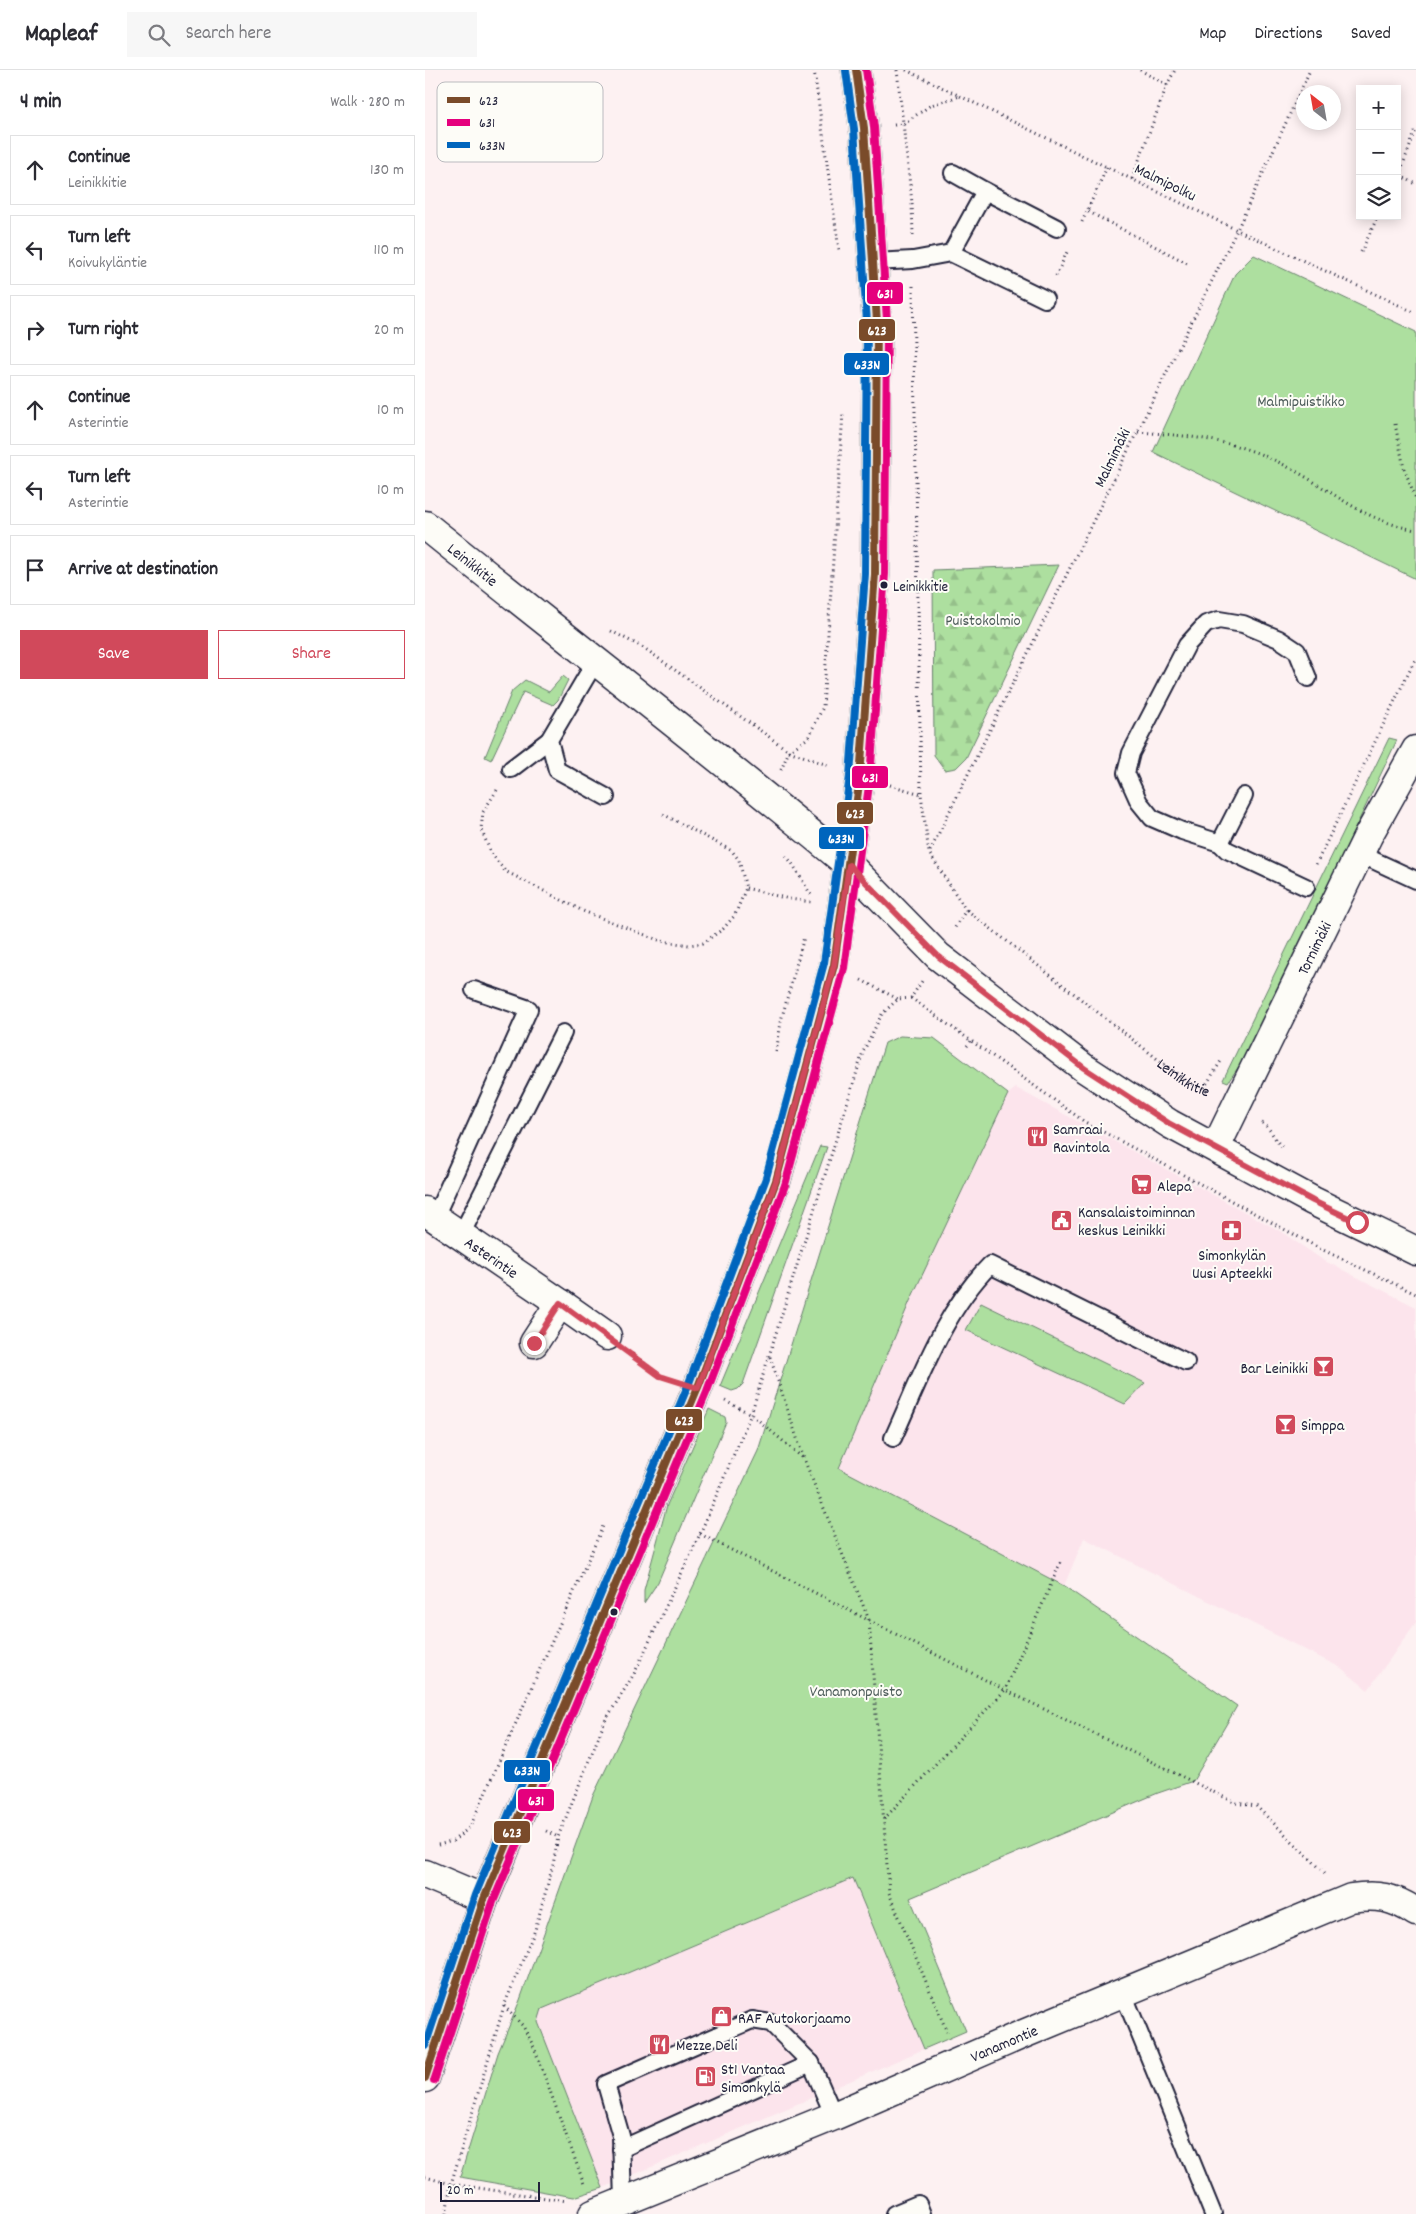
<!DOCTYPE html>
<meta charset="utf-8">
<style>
body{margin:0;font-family:Dekko,sans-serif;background:#f7f7f7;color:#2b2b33}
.controls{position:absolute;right:15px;top:15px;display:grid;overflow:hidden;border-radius:0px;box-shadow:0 2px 12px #0003}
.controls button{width:45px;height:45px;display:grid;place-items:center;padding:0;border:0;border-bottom:1px solid #e1e1e2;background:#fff;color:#2b2b33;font:25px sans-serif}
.compass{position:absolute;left:871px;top:15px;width:45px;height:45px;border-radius:50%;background:#fff;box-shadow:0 2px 12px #0003;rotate:329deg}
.scale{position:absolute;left:15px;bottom:12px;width:100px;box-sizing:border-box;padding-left:5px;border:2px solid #22223b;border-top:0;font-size:14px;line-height:18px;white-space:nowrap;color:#22223b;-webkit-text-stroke:4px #fdfcf7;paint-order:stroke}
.stop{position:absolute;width:15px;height:15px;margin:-11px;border:4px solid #d1495b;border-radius:50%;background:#fff}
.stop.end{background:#d1495b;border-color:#fff;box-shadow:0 1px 5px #0008}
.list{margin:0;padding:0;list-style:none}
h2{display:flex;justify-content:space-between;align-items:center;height:65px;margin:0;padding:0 20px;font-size:21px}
h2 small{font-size:16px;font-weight:400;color:#7c7c81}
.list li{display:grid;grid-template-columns:32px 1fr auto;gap:15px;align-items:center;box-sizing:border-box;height:70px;margin:0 10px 10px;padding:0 10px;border:1px solid #e1e1e2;border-radius:0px}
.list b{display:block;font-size:19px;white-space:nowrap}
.list p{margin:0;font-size:16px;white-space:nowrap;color:#7c7c81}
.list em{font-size:16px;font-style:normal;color:#7c7c81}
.actions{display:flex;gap:10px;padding:15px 20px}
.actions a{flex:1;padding:11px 0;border:1px solid #d1495b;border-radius:0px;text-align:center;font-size:18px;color:#d1495b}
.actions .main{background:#d1495b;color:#fff}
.icon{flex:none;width:28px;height:28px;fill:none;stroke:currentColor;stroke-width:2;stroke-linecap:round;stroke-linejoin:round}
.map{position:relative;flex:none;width:991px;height:2144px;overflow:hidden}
header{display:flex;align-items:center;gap:30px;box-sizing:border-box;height:70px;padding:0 25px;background:#fff;border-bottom:1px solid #e1e1e2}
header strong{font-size:24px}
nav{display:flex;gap:28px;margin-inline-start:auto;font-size:18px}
.search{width:350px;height:45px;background:#f7f7f7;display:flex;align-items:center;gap:12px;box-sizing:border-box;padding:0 18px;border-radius:0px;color:#7c7c81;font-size:19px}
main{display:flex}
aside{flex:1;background:#fff}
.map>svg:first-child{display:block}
.built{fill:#fce4ec}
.green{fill:#addf9f;stroke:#68806d}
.forest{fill:url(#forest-firs);stroke:#68806d}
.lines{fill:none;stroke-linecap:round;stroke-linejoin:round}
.service-casing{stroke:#22223b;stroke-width:20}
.minor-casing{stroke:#22223b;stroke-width:31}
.secondary-casing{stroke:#22223b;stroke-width:31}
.path{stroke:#22223b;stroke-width:3;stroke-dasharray:1 4;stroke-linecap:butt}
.service{stroke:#fdfcf7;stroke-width:16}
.minor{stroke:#fdfcf7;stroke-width:28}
.secondary{stroke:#fdfcf7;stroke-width:28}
.bus-1-casing{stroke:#fdfcf7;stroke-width:11}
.bus-2-casing{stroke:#fdfcf7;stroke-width:11}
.bus-3-casing{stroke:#fdfcf7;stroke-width:11}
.bus-1{stroke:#7a4b2a;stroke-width:8}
.bus-2{stroke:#e5007d;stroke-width:8}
.bus-3{stroke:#0065bd;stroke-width:8}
.route{stroke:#d1495b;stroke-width:6}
.bus-dot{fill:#22223b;stroke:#fdfcf7;stroke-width:2}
.labels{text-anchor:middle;stroke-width:4;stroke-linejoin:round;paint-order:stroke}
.bus-label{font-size:15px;fill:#22223b;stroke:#fdfcf7;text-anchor:start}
.street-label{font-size:16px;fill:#22223b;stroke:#fdfcf7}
.park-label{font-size:16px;fill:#4c5b59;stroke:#fdfcf7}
.poi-label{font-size:16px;fill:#22223b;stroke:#fdfcf7;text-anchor:start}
.key{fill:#fdfcf7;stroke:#bbbbbf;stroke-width:1}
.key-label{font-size:14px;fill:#22223b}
.line-badge{stroke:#fdfcf7;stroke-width:2}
.badge-label{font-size:14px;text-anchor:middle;font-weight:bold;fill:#fff}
</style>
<header>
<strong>Mapleaf</strong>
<div class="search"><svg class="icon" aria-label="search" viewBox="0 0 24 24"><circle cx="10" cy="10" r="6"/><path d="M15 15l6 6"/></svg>Search here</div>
<nav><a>Map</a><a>Directions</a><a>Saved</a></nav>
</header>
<main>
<aside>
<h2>4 min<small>Walk · 280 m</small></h2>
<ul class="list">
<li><svg class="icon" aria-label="ahead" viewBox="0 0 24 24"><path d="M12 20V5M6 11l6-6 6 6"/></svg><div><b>Continue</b><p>Leinikkitie</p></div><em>130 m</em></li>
<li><svg class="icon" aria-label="left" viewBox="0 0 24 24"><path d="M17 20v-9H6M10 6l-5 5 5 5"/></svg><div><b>Turn left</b><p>Koivukyläntie</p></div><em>110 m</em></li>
<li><svg class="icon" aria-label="right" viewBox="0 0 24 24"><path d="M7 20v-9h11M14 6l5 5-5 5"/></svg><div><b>Turn right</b></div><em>20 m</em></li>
<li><svg class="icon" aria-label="ahead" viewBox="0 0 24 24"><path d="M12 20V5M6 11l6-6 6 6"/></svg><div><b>Continue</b><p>Asterintie</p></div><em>10 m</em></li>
<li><svg class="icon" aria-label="left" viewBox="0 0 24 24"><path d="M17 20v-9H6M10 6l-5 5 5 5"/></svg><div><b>Turn left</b><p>Asterintie</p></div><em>10 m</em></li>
<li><svg class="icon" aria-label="arrive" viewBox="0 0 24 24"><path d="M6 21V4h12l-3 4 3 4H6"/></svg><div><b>Arrive at destination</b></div></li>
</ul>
<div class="actions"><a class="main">Save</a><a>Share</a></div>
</aside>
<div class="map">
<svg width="991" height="2144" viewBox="0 0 991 2144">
<defs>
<pattern id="forest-firs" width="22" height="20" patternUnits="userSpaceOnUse" patternTransform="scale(1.25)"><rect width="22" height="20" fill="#addf9f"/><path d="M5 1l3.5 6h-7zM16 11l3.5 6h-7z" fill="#95bf8a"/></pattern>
</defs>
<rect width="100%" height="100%" fill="#fdf1f2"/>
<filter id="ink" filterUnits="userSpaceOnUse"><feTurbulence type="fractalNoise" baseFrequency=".02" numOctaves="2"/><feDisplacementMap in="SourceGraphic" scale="10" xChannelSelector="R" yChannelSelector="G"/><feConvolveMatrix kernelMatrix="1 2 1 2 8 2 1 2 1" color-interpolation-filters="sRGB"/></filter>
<g filter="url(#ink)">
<g class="built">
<polygon points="591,1018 855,1161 898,1190 991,1237 991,1552 943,1620 916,1598 659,1468 639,1516 414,1398 485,1231 583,1024"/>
<polygon points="429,1808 499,1979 178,2118 113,1952 117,1939"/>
</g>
<g class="green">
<polygon points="829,185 991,262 991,509 728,382 810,204"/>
<polygon points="138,606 143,610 133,630 128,635 98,622 66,690 60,687 87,621 100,610 124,622"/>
<polygon points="964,668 972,670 824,982 803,1012 798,1010"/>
<polygon points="475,966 509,968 583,1024 485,1231 414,1398 639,1516 812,1636 768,1711 733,1723 485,1828 541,1961 499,1979 428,1808 117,1939 113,1952 178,2118 149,2127 35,2107 73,1983 95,1930 168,1726 333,1381 460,973"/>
<polygon points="395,1076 402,1077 318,1314 313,1319 307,1321 295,1316"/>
<polygon points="556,1233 720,1313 700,1334 541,1260"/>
<polygon points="284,1339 300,1347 301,1352 233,1512 219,1533 219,1520 242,1435"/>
</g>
<polygon class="forest" points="634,495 541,688 531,698 520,700 509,685 508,500"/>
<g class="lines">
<defs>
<g id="service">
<polyline points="560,121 632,158"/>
<polyline points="526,183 560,121 528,103"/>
<polyline points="448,192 488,190 526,183 620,229"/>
<polyline points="170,592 124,670 132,700 181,727"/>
<polyline points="86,699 124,670"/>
<polyline points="819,726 795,773 757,761 727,748 714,732 701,703 706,683 762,575 781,554 794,550 818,554 854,569 872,581 883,608"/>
<polyline points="795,773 802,780 881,817"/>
<polyline points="935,784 991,810"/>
<polyline points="10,1147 104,939 49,920"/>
<polyline points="36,1165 138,963"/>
<path d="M468 1368C495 1309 518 1242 565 1195L761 1292"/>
<polyline points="698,1923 788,2144"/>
<polyline points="196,2079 386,1993"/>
<polyline points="198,2132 196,2066 181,2014 327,1950 346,1953 386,1993 409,2046"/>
<polyline points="469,2144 493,2134 497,2144"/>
</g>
<g id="minor">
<path id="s2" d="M0 455C141 569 285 679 424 795"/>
<path id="s3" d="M791 1077 943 766 991 680"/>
<path id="s4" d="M0 1141 135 1233 109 1273"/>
<polyline points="135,1233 182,1266"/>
<polyline points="0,1804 59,1829"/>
<path id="s5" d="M168 2144 409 2046 596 1965 926 1828C953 1824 968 1827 991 1842"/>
</g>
<g id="secondary">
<polyline points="424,795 513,886 659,998 745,1054 888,1131 991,1181"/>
<polyline points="0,2008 59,1829 273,1317 351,1111 409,895 435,707 450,504 452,252 439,58 431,0"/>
</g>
</defs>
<use href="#service" class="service-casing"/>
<use href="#minor" class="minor-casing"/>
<use href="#secondary" class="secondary-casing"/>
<g class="path">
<polyline points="389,0 414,180"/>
<polyline points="472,0 487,133 488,165"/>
<polyline points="481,0 812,160 991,243"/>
<polyline points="715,0 742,15"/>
<polyline points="469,55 478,54 506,35 535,26"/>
<polyline points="682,97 662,141 764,194"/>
<polyline points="974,105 991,60"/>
<polyline points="972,108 974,105 991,114"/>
<polyline points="707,109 742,15 750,0"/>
<polyline points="657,152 662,141"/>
<polyline points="936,182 953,146"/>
<polyline points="631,206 642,182"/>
<polyline points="488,216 496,724 504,783 541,840 529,859"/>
<polyline points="970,354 979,398 991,429"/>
<path d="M713 362C768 366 813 370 863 397 909 421 936 450 991 460"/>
<polyline points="186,561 219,578 364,681 405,696"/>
<polyline points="356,700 364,681 383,668 398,637 418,343"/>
<polyline points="465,715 496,724"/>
<polyline points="72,720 58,742 56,759 66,783 80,801 158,841 236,871 264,875 278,873 298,859 310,845 321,818 314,790 307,781 236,743"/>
<polyline points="505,781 812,160 885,0"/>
<polyline points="361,786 367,793 386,825"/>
<polyline points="891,794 991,587"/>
<polyline points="321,818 364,829 387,832"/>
<path id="s1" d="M542 840 744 998 766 1014 784 1021"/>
<polyline points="436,910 473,929"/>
<polyline points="486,928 660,1052 894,1178 991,1224"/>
<polyline points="542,976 546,971"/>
<polyline points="351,982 357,947 379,867"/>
<polyline points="779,1018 796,991"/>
<path d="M837 1053C847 1059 849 1070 858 1078"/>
<polyline points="207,1284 235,1306 243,1308"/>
<polyline points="345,1287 379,1389 444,1550 464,1823 522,1962"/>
<polyline points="300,1331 326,1344 379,1389"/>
<polyline points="275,1464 580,1620 811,1733 831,1736 902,1805"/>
<polyline points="459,1749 580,1620 636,1491"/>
<polyline points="121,1761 133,1767"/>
<polyline points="13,1775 28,1771 45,1757 178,1456"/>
<polyline points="79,1936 98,1956 109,1977 159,2114"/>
<polyline points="0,2107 26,2114 142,2131"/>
<polyline points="21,2144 26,2114 79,1936 110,1860 128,1795 133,1767 180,1651 209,1604 275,1464 326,1344 438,982 457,944 473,929 486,928 497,911"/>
</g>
<use href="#service" class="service"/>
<use href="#minor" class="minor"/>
<use href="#secondary" class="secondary"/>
<defs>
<polyline id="bus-1" points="0,2008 59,1829 273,1317 351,1111 409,895 435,707 450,504 452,252 439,58 431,0"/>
<polyline id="bus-2" points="9,2011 68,1832 282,1321 360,1115 419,898 445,708 460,504 462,251 449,57 441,0"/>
<polyline id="bus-3" points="0,1976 50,1825 264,1313 341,1108 399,893 425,706 440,504 442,252 429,59 421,1"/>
</defs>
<use href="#bus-1" class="bus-1-casing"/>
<use href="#bus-2" class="bus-2-casing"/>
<use href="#bus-3" class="bus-3-casing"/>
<use href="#bus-1" class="bus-1"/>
<use href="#bus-2" class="bus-2"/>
<use href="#bus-3" class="bus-3"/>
</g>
</g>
<g class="lines" filter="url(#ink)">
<polyline class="route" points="109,1273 135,1233 235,1306 273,1318 351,1111 409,895 424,795 513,886 659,998 745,1054 888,1131 932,1152"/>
</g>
<defs>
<symbol id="restaurant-square" viewBox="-11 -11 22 22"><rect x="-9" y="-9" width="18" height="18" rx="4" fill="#d1495b" stroke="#fdfcf7"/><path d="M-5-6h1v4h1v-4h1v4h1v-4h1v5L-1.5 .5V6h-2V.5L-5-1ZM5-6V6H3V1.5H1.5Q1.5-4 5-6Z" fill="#fff"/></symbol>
<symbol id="supermarket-square" viewBox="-11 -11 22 22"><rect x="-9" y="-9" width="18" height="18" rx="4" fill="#d1495b" stroke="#fdfcf7"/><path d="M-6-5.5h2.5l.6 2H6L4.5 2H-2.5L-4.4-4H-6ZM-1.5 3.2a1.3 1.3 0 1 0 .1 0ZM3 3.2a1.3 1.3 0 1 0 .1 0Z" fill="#fff"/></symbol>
<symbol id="civic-square" viewBox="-11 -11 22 22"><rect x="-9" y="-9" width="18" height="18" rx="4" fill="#d1495b" stroke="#fdfcf7"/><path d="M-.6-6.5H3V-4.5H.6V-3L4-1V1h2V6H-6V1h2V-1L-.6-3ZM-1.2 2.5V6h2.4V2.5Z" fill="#fff"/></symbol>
<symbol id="pharmacy-square" viewBox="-11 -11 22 22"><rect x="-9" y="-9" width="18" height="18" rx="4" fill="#d1495b" stroke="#fdfcf7"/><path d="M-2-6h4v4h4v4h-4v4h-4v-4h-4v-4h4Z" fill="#fff"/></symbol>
<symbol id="bar-square" viewBox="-11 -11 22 22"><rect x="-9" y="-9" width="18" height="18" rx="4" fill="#d1495b" stroke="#fdfcf7"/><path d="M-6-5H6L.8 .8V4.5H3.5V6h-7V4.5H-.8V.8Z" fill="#fff"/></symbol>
<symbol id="shop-square" viewBox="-11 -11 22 22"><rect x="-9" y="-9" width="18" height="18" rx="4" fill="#d1495b" stroke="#fdfcf7"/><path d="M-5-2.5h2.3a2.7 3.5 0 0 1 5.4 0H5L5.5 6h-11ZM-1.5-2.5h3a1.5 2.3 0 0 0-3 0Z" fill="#fff"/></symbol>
<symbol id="fuel-square" viewBox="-11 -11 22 22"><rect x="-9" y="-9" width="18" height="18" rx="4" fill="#d1495b" stroke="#fdfcf7"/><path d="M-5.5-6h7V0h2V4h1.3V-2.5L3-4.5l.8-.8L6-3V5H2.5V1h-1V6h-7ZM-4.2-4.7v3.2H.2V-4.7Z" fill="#fff"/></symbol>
</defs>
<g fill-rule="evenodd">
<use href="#restaurant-square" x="600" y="1054" width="25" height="25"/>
<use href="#supermarket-square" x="704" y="1102" width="25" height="25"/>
<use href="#civic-square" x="624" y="1138" width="25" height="25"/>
<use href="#pharmacy-square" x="794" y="1148" width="25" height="25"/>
<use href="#bar-square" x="886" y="1284" width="25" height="25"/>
<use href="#bar-square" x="848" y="1342" width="25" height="25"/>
<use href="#shop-square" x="284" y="1934" width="25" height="25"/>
<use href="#restaurant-square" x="222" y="1962" width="25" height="25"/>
<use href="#fuel-square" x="268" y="1994" width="25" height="25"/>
</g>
<g class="bus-dot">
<circle cx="459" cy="515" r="4.5"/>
<circle cx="189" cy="1542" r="4.5"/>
</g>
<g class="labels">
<g class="bus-label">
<text x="468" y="521">Leinikkitie</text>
</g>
<g class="street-label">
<text transform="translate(741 111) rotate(26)" y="6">Malmipolku</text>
<text transform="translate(686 387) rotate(-64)" y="6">Malmimäki</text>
<text dy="6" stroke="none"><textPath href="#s2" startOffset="62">Leinikkitie</textPath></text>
<text dy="6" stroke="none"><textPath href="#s3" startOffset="222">Tornimäki</textPath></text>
<text dy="6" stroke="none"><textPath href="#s1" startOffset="274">Leinikkitie</textPath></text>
<text dy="6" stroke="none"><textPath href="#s4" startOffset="81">Asterintie</textPath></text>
<text dy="6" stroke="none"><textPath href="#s5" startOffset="445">Vanamontie</textPath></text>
</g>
<g class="park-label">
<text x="876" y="336">Malmipuistikko</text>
<text x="558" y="555">Puistokolmio</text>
<text x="431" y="1626">Vanamonpuisto</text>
</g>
<g class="poi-label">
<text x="628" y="1064">Samraai<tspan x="628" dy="18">Ravintola</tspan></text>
<text x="732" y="1121">Alepa</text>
<text x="653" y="1147">Kansalaistoiminnan<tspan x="653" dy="18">keskus Leinikki</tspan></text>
<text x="807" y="1190" text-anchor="middle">Simonkylän<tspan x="807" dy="18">Uusi Apteekki</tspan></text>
<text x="883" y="1303" text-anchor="end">Bar Leinikki</text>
<text x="876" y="1360">Simppa</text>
<text x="313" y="1953">RAF Autokorjaamo</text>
<text x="251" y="1980">Mezze Deli</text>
<text x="296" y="2004">St1 Vantaa<tspan x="296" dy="18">Simonkylä</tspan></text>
</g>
</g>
<rect x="12" y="12" width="166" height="80" rx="8" class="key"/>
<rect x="22" y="27" width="23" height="6" fill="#7a4b2a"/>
<rect x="22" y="49" width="23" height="7" fill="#e5007d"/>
<rect x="22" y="72" width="23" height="6" fill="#0065bd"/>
<g class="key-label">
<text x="54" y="35">623</text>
<text x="54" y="57">631</text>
<text x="54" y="80">633N</text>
</g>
<g class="line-badge">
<rect x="441" y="211" width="38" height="24" rx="5" fill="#e5007d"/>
<rect x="433" y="248" width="38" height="24" rx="5" fill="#7a4b2a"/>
<rect x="418" y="282" width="47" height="24" rx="5" fill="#0065bd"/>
<rect x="426" y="695" width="38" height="24" rx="5" fill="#e5007d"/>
<rect x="411" y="731" width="38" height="24" rx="5" fill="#7a4b2a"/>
<rect x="393" y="756" width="47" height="24" rx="5" fill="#0065bd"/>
<rect x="240" y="1338" width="38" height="24" rx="5" fill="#7a4b2a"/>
<rect x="78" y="1689" width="48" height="24" rx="5" fill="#0065bd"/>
<rect x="92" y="1718" width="38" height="24" rx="5" fill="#e5007d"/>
<rect x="68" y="1750" width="38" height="24" rx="5" fill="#7a4b2a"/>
</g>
<g class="badge-label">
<text x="460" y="228">631</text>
<text x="452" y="265">623</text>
<text x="442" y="299">633N</text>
<text x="445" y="712">631</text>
<text x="430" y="748">623</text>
<text x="416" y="773">633N</text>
<text x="259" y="1355">623</text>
<text x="102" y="1705">633N</text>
<text x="111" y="1735">631</text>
<text x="87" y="1767">623</text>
</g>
</svg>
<div class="controls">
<button>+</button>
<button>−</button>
<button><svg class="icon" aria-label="layers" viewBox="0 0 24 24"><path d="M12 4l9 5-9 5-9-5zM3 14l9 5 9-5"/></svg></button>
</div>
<svg class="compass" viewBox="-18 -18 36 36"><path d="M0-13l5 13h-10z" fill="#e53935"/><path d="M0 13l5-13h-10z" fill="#7c7c81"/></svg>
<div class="scale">20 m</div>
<div class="stop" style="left:932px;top:1152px"></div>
<div class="stop end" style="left:109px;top:1273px"></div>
</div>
</main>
